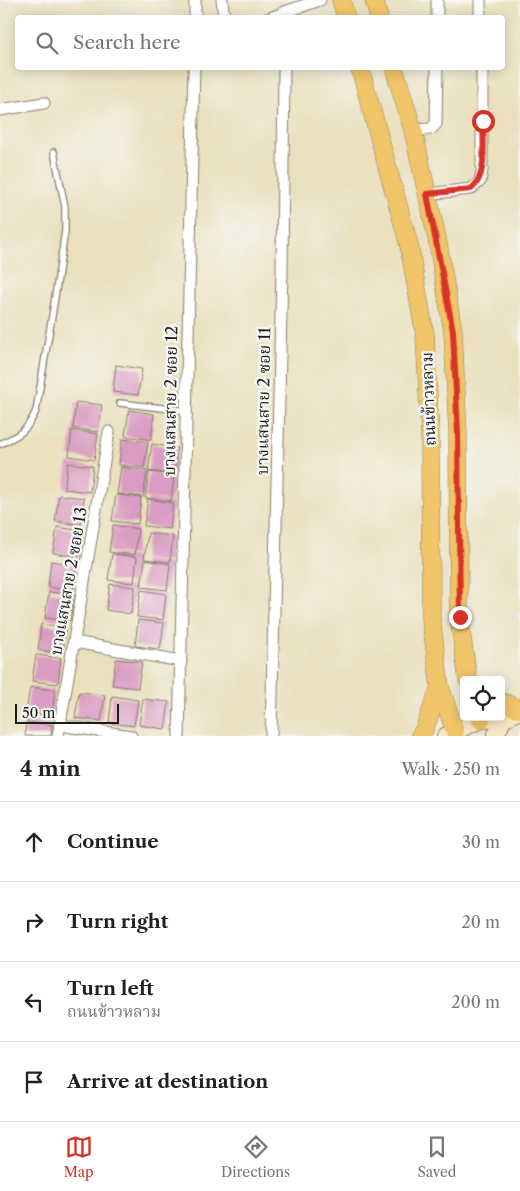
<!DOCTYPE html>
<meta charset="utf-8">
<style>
body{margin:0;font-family:"Libre Caslon Text","Noto Serif Thai",serif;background:#f2f2f2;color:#222}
.controls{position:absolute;right:15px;bottom:15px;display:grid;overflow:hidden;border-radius:5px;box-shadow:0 2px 12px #0003}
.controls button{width:45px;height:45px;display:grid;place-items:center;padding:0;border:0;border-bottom:1px solid #e0e0e0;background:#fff;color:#222;font:25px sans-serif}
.scale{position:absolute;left:15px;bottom:12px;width:104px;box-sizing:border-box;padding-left:5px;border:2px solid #1c1c1c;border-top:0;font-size:14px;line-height:18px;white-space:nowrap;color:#1c1c1c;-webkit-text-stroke:4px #f6f6f2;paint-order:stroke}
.stop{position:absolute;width:15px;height:15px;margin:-11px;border:4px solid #d93025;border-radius:50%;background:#fff}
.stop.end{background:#d93025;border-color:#fff;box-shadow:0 1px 5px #0008}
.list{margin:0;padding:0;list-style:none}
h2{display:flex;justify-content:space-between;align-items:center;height:65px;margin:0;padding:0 20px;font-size:21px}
h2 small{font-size:16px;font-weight:400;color:#767676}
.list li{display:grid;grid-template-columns:32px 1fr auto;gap:15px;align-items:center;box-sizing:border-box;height:80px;padding:0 20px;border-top:1px solid #e0e0e0}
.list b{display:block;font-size:19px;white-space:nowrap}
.list p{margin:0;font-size:16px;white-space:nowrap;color:#767676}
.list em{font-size:16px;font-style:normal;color:#767676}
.icon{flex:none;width:28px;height:28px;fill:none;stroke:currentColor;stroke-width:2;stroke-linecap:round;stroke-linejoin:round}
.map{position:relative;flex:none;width:520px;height:736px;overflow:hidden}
.search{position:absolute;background:#fff;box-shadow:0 2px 12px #0003;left:15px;right:15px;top:15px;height:55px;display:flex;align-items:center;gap:12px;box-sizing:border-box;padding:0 18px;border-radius:5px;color:#767676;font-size:19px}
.sheet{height:385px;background:#fff}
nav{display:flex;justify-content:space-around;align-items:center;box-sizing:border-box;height:70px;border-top:1px solid #e0e0e0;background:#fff;font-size:14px;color:#767676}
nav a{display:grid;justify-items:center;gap:2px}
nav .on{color:#d93025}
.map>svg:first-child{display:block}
.building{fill:#db9cc3}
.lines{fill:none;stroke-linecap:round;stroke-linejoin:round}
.lane-casing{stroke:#837e6c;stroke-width:8}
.street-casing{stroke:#837e6c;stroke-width:13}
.secondary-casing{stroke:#837e6c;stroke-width:18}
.primary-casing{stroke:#837e6c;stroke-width:19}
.lane{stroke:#fff;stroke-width:5.5}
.street{stroke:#fff;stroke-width:11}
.secondary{stroke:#f9e7c3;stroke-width:16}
.primary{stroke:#f0c469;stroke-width:18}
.route{stroke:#d93025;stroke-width:6}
.labels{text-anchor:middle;stroke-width:5;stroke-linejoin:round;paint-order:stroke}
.street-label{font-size:16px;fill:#1c1c1c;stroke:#f6f6f2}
</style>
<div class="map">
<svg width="520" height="736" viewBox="0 0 520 736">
<rect width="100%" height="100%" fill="#f6f6f2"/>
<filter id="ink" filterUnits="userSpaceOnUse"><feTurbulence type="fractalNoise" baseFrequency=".02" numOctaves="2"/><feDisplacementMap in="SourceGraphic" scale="10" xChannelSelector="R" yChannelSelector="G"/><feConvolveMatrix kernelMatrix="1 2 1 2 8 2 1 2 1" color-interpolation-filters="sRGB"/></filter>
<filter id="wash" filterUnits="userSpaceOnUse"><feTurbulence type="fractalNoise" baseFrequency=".0096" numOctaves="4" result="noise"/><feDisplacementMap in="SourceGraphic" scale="20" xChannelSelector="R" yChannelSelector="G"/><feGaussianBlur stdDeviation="1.12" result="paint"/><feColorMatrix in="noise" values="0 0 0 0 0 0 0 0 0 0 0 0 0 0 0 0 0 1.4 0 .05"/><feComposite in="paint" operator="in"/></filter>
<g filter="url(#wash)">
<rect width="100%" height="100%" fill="#eae0bd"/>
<g id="blocks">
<g class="building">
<polygon points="116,365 142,369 138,395 113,392"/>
<polygon points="76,402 102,405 98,432 73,428"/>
<polygon points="129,410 154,414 151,440 125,436"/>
<polygon points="72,430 98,434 94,460 69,456"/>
<polygon points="122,439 148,442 144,468 119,465"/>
<polygon points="152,444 177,448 174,474 148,471"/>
<polygon points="68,463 93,466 90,492 64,489"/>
<polygon points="121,467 147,471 143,497 117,494"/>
<polygon points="149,472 174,475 171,501 145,498"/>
<polygon points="59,495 84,498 81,525 55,521"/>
<polygon points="116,495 141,498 138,524 112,521"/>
<polygon points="148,499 173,503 170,529 144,526"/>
<polygon points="113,525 138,529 135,555 109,552"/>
<polygon points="57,527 82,531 79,557 53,553"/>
<polygon points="148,533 173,536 170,562 144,559"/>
<polygon points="112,554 137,557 134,583 108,580"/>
<polygon points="145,560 170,564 167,590 141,587"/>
<polygon points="51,561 77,565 73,591 48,587"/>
<polygon points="110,584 135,587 131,614 106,610"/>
<polygon points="141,590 166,594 163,620 137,617"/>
<polygon points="49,592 74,595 70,621 45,618"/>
<polygon points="138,620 164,623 160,649 135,646"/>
<polygon points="41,624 66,627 63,654 38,650"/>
<polygon points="36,655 61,658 58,684 32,681"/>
<polygon points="116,659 142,662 138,688 112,685"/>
<polygon points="30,687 55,690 52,716 26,713"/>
<polygon points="79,692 105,695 101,721 75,718"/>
<polygon points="112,696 138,700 134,726 109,723"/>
<polygon points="143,699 169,702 165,729 139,725"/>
<polygon points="26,722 52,725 51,736 25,736"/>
</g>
</g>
</g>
<g filter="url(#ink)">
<use href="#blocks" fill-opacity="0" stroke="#837e6c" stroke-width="1"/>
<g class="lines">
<defs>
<g id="lane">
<polyline points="120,403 187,411"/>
<path d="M0 444C20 435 27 431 36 411L53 310 65 231V207L54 152"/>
</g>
<g id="street">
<polyline points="222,0 224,18"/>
<polyline points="480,0 480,18"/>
<polyline points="195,18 195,0"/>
<polyline points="270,18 285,12"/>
<polyline points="285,18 285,12 320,0"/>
<polyline points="437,18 437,0"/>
<polyline points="0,110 44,103"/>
<polyline points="413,130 431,129 436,124 437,68"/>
<polyline points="427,194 471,189 480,181 482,171 482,68"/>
<polyline points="74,642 181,661"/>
<polyline points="60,725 131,736"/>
<polyline points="58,736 109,432"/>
<polyline points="179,736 194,68"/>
<polyline points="271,736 282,271 284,68"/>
</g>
<g id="secondary">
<polyline points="445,736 481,720 504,719 520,711"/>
<polyline points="495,736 504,719"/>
</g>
<g id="primary">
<polyline points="341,0 346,18"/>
<polyline points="374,0 379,18"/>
<polyline points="360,68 409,245 425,335 430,435 431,619 440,687 455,731"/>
<polyline points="394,68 413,130 437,238 453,331 458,434 459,617 468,680"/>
<polyline points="501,702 520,709"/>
<polyline points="480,717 481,720"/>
<polyline points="420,736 424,730 440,687"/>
</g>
</defs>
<use href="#lane" class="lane-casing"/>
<use href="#street" class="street-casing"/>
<use href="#secondary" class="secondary-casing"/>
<use href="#primary" class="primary-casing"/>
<use href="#lane" class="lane"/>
<use href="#street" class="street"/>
<use href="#secondary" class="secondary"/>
<use href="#primary" class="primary"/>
</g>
</g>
<g class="lines" filter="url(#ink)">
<path class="route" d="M460 617 458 434 453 331 427 194 471 189C488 177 483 140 483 121"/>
</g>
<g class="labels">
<g class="street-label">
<text transform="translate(428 399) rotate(-92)" y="6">ถนนข้าวหลาม</text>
<text transform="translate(170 401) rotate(-89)" y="6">บางแสนสาย 2 ซอย 12</text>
<text transform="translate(263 401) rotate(-89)" y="6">บางแสนสาย 2 ซอย 11</text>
<text transform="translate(68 581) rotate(-80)" y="6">บางแสนสาย 2 ซอย 13</text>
</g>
</g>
</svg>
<div class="controls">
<button><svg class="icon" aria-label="locate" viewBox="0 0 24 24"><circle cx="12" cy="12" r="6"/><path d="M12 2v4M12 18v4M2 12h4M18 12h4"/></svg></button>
</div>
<div class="scale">50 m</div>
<div class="stop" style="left:483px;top:121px"></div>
<div class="stop end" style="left:460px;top:617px"></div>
<div class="search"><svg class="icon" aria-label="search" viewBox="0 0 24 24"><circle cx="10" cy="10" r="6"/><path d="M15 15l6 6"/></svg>Search here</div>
</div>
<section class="sheet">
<h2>4 min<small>Walk · 250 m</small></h2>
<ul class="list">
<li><svg class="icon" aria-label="ahead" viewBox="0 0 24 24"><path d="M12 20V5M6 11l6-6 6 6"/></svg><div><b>Continue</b></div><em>30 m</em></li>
<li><svg class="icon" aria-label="right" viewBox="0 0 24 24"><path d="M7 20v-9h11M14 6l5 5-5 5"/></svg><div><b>Turn right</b></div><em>20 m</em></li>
<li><svg class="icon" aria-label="left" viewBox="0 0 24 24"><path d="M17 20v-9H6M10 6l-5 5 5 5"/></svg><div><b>Turn left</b><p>ถนนข้าวหลาม</p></div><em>200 m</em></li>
<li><svg class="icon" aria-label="arrive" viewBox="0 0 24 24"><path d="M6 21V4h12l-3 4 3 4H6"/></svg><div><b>Arrive at destination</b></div></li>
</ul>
</section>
<nav>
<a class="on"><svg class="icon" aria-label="map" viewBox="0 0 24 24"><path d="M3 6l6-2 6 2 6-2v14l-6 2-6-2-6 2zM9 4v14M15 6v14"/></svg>Map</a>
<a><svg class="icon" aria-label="directions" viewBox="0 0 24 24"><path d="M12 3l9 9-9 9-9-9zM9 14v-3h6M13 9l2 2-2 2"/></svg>Directions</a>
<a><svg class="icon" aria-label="saved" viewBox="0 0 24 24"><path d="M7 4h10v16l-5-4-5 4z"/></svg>Saved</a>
</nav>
